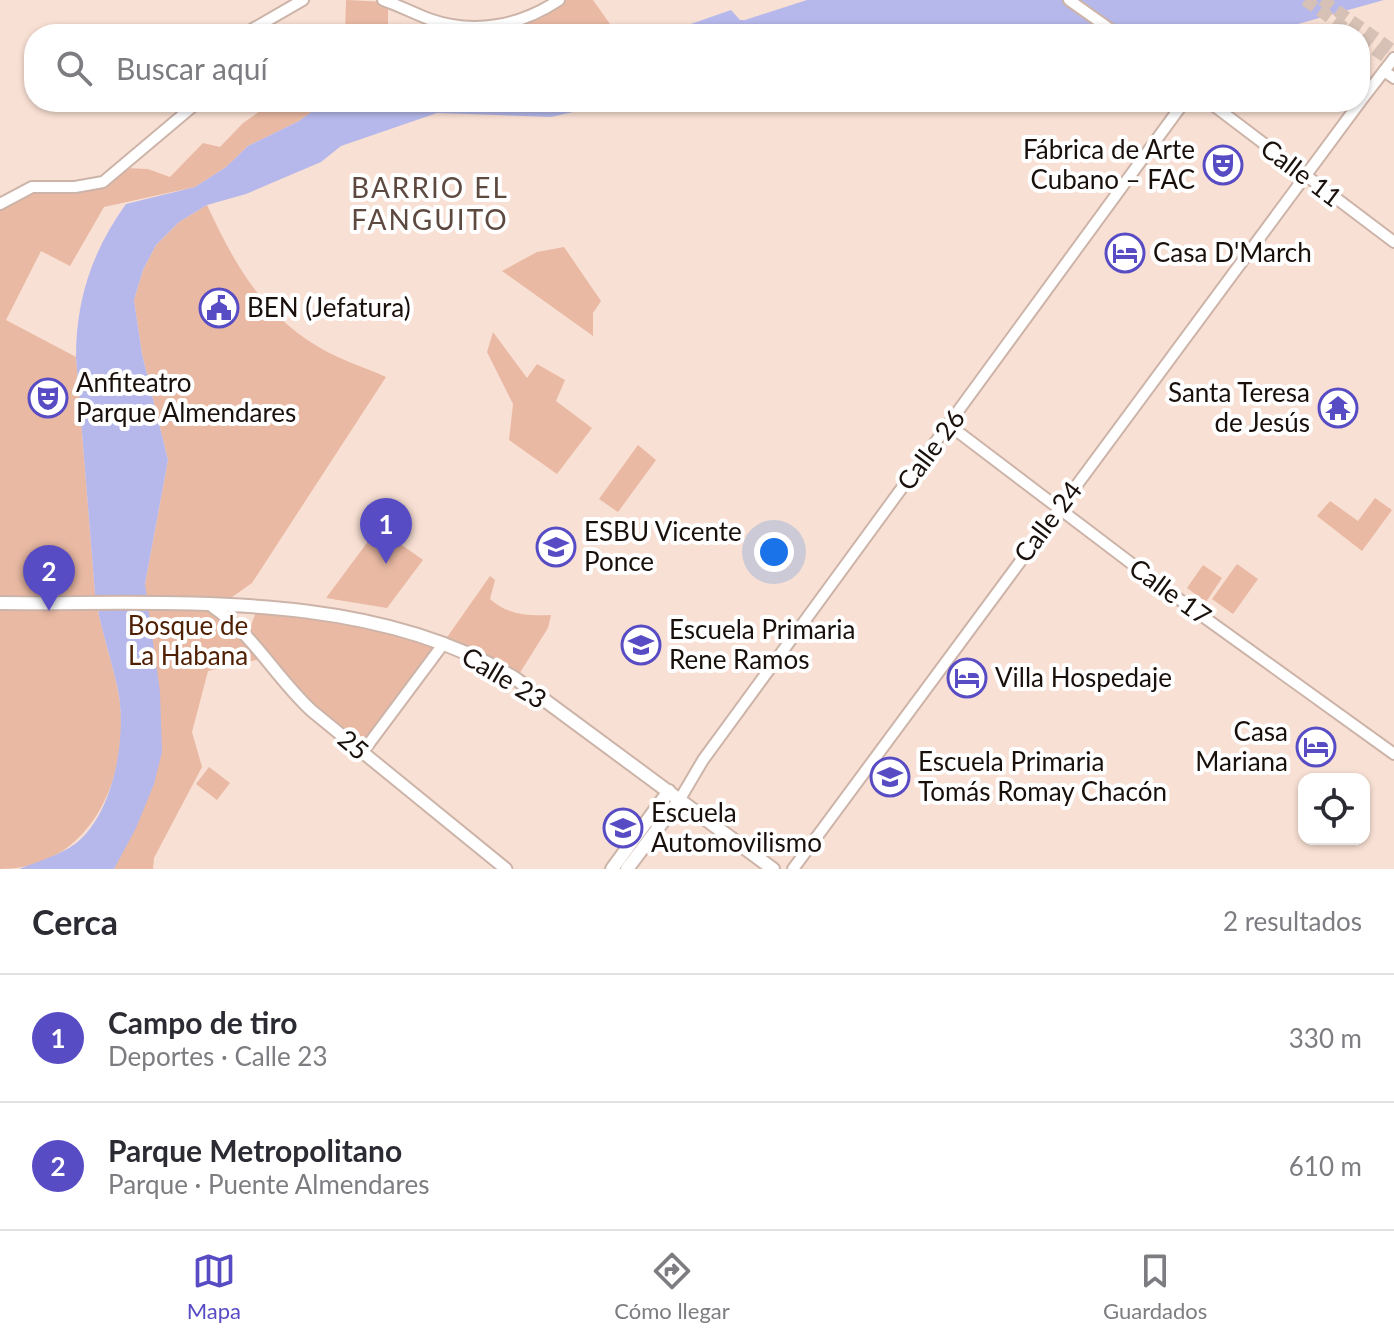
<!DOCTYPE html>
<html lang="es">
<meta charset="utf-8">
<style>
body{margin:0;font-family:Lato,sans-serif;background:#f2f2f3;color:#2b2b33}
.controls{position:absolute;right:24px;bottom:24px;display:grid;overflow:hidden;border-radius:16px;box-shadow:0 2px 6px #0004}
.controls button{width:72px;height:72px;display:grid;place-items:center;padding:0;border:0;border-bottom:2px solid #e1e1e2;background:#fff;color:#2b2b33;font:40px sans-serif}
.you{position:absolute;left:774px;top:552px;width:28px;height:28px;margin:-20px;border:6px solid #fff;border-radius:50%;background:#1a73e8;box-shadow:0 0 0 12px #1a73e833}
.badge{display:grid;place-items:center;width:52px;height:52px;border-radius:50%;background:#584cc4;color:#fff;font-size:26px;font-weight:700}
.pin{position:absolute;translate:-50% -66px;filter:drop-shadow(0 2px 4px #0008)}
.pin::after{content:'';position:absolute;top:42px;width:28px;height:24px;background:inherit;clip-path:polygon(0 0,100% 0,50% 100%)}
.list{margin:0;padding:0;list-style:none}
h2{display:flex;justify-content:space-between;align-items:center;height:104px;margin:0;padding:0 32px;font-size:34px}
h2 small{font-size:26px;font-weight:400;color:#7c7c81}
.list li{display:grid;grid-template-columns:52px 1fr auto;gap:24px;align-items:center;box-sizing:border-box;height:128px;padding:0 32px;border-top:2px solid #e1e1e2}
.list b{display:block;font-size:30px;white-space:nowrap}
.list p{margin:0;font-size:26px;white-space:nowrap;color:#7c7c81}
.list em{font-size:26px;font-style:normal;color:#7c7c81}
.icon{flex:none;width:44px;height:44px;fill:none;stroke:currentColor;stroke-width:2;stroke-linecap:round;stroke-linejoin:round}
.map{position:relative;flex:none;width:1394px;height:869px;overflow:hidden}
.search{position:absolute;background:#fff;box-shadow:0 2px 6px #0004;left:24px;right:24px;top:24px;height:88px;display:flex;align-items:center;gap:20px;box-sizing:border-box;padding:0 28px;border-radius:32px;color:#7c7c81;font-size:30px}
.sheet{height:360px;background:#fff}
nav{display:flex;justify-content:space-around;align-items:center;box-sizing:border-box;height:112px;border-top:2px solid #e1e1e2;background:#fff;font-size:22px;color:#7c7c81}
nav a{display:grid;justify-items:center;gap:4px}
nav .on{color:#584cc4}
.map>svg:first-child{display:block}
.green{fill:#e9b9a3}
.water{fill:#b6b8eb}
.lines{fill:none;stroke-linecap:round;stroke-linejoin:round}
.primary-tunnel{stroke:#d7c1b6;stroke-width:12;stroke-dasharray:12 6;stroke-linecap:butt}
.tertiary-casing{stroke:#cdb4a9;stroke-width:14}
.secondary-casing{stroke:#cdb4a9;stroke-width:15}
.primary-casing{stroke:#cdb4a9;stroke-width:16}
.tertiary{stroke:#fff;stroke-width:10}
.secondary{stroke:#fff;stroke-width:11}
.primary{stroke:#fff;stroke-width:12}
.labels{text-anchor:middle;stroke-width:8;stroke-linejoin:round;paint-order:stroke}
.poi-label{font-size:26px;fill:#19100c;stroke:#fff;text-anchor:start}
.street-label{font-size:26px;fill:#19100c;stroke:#fff}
.park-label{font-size:26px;fill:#502004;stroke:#fff}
.neighbourhood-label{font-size:28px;letter-spacing:2px;fill:#5e4940;stroke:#fff}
</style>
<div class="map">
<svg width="1394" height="869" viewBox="0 0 1394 869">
<rect width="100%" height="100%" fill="#f9e0d4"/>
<g class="green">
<polygon points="346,0 388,2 388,34 345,34"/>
<polygon points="559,0 593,0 617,34 514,34 513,22"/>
<path d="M273 102H325L299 121 248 146 226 167 195 187 104 207 70 266 41 251 6 320 76 357 95 594C100 629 113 662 119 696 131 777 91 869 0 869V204L24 190 88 186 124 168 148 169 170 177 203 143 220 147 243 123Z"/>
<path d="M207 205C234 263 261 312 317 346 338 359 364 367 386 377L252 583 218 607 248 634 257 609 316 612 443 643 490 576 495 580 490 599C508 615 527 616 551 615L548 628 516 679 443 643 362 753 265 658 208 671 192 732 202 767 154 858 153 869H114L154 784 145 584 168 460 142 354 134 300 143 270 156 245 179 222Z"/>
<polygon points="564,247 601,301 593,313 593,336 502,271 537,252"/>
<polygon points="493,332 527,378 537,364 565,380 556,401 592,428 557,474 509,440 513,404 487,352"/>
<polygon points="638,445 656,460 618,512 599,499"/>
<polygon points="1375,498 1392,510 1362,551 1317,516 1330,501 1358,521"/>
<polygon points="378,528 423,560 387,608 326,598"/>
<polygon points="1237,564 1258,579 1233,614 1212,599"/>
<polygon points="1203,565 1222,578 1206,602 1187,588"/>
<polygon points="209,767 230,783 217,800 196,784"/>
</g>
<g class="water">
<polygon points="807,0 1384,0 1262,34 662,34 731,10 740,20 745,20"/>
<path d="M325 102H617L551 117 437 113 341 146 321 162 246 194 207 205 179 222 156 245 143 270 134 300 142 354 168 460 145 584 160 692 162 752 154 784 136 828 114 869H19C36 862 60 855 75 844 113 815 126 741 119 696 113 662 100 629 95 594L76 357C76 300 92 251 126 204L195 187 226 167 248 146 299 121Z"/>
</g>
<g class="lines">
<g class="primary-tunnel">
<polyline points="1305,0 1353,34"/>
<polyline points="1322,0 1394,51"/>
<polyline points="1360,39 1394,63"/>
</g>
<defs>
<g id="tertiary">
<path d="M383 0C398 5 413 13 429 19 474 35 520 26 559 0"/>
<polyline points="1069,0 1117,34"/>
<polyline points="244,34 303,0"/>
<polyline points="1384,71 1394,78"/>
<polyline points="1209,102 1394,242"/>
<polyline points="1360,102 1394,58"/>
<polyline points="0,204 32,187 75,187 103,182 198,102"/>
<polyline points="949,425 1169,592 1394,754"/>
<polyline points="362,753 444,643"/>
<polyline points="680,799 703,760 1184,102"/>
<polyline points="793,869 1360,102"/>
</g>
<path id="secondary" d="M213 607C254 635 276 678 312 711L506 869"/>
<g id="primary">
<path d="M0 603C169 605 367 587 516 679L773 869"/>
<polyline points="612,869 669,791"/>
<polyline points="627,869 680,799"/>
</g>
</defs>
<use href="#tertiary" class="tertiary-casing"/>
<use href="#secondary" class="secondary-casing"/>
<use href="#primary" class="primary-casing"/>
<use href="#tertiary" class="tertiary"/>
<use href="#secondary" class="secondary"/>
<use href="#primary" class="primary"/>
</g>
<defs>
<symbol id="theatre-ring" viewBox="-11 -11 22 22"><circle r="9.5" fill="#fff" stroke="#584cc4" stroke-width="1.5"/><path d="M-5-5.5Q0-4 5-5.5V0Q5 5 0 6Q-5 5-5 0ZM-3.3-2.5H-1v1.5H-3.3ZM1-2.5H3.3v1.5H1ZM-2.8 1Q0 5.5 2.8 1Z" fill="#584cc4"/></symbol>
<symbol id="hotel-ring" viewBox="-11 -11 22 22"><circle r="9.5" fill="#fff" stroke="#584cc4" stroke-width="1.5"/><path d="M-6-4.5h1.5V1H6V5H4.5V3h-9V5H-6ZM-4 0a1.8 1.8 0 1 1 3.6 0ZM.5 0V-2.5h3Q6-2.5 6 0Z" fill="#584cc4"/></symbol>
<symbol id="civic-ring" viewBox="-11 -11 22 22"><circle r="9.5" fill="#fff" stroke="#584cc4" stroke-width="1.5"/><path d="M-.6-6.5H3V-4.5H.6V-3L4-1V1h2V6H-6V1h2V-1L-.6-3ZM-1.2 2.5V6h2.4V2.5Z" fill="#584cc4"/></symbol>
<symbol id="temple-ring" viewBox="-11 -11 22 22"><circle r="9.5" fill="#fff" stroke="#584cc4" stroke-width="1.5"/><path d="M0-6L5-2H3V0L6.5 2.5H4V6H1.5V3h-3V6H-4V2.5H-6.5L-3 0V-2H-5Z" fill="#584cc4"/></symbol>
<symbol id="school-ring" viewBox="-11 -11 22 22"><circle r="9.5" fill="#fff" stroke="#584cc4" stroke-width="1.5"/><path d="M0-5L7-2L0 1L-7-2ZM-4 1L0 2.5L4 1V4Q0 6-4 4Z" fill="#584cc4"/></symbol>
</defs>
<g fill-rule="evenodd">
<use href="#theatre-ring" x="1201" y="143" width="44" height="44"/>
<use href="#hotel-ring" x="1103" y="231" width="44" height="44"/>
<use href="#civic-ring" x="197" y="286" width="44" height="44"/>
<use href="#theatre-ring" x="26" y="376" width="44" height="44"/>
<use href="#temple-ring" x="1316" y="386" width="44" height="44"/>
<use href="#school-ring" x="534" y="525" width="44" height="44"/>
<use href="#school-ring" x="619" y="623" width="44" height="44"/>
<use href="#hotel-ring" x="945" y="656" width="44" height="44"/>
<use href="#hotel-ring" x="1294" y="725" width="44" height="44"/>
<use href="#school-ring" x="868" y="755" width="44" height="44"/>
<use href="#school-ring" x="601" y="806" width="44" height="44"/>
</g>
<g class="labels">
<g class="poi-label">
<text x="1195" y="159" text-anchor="end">Fábrica de Arte<tspan x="1195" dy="30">Cubano – FAC</tspan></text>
<text x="1153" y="262">Casa D'March</text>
<text x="247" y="317">BEN (Jefatura)</text>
<text x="76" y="392">Anfiteatro<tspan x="76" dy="30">Parque Almendares</tspan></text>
<text x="1310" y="402" text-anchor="end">Santa Teresa<tspan x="1310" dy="30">de Jesús</tspan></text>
<text x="584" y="541">ESBU Vicente<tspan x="584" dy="30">Ponce</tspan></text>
<text x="669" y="639">Escuela Primaria<tspan x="669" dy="30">Rene Ramos</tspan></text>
<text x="995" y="687">Villa Hospedaje</text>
<text x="1288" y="741" text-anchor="end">Casa<tspan x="1288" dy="30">Mariana</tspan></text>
<text x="918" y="771">Escuela Primaria<tspan x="918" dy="30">Tomás Romay Chacón</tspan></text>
<text x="651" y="822">Escuela<tspan x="651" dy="30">Automovilismo</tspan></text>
</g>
<g class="street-label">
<text transform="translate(1301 173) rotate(37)" y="9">Calle 11</text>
<text transform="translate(931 450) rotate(-53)" y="9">Calle 26</text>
<text transform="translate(1048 522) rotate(-53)" y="9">Calle 24</text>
<text transform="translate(1170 592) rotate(36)" y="9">Calle 17</text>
<text transform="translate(504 678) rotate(31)" y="9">Calle 23</text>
<text transform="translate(353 745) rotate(40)" y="9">25</text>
</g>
<g class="park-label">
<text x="188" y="635">Bosque de<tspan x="188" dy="30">La Habana</tspan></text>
</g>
<g class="neighbourhood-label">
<text x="430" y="198">BARRIO EL<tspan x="430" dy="32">FANGUITO</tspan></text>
</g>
</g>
</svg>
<div class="controls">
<button><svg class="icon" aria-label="locate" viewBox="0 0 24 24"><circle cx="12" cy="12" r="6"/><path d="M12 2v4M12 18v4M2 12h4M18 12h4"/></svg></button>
</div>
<div class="you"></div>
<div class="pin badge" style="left:386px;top:564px">1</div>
<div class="pin badge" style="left:49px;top:611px">2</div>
<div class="search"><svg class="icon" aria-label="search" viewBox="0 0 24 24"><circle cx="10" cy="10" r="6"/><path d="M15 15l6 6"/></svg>Buscar aquí</div>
</div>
<section class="sheet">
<h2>Cerca<small>2 resultados</small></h2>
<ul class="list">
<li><span class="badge">1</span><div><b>Campo de tiro</b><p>Deportes · Calle 23</p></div><em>330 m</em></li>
<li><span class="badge">2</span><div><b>Parque Metropolitano</b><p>Parque · Puente Almendares</p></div><em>610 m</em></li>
</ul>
</section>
<nav>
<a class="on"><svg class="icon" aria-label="map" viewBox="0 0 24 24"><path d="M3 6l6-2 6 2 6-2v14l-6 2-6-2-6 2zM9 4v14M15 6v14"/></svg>Mapa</a>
<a><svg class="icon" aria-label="directions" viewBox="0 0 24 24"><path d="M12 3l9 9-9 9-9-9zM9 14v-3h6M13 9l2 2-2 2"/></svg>Cómo llegar</a>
<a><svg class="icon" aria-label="saved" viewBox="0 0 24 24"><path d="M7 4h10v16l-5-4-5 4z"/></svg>Guardados</a>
</nav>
